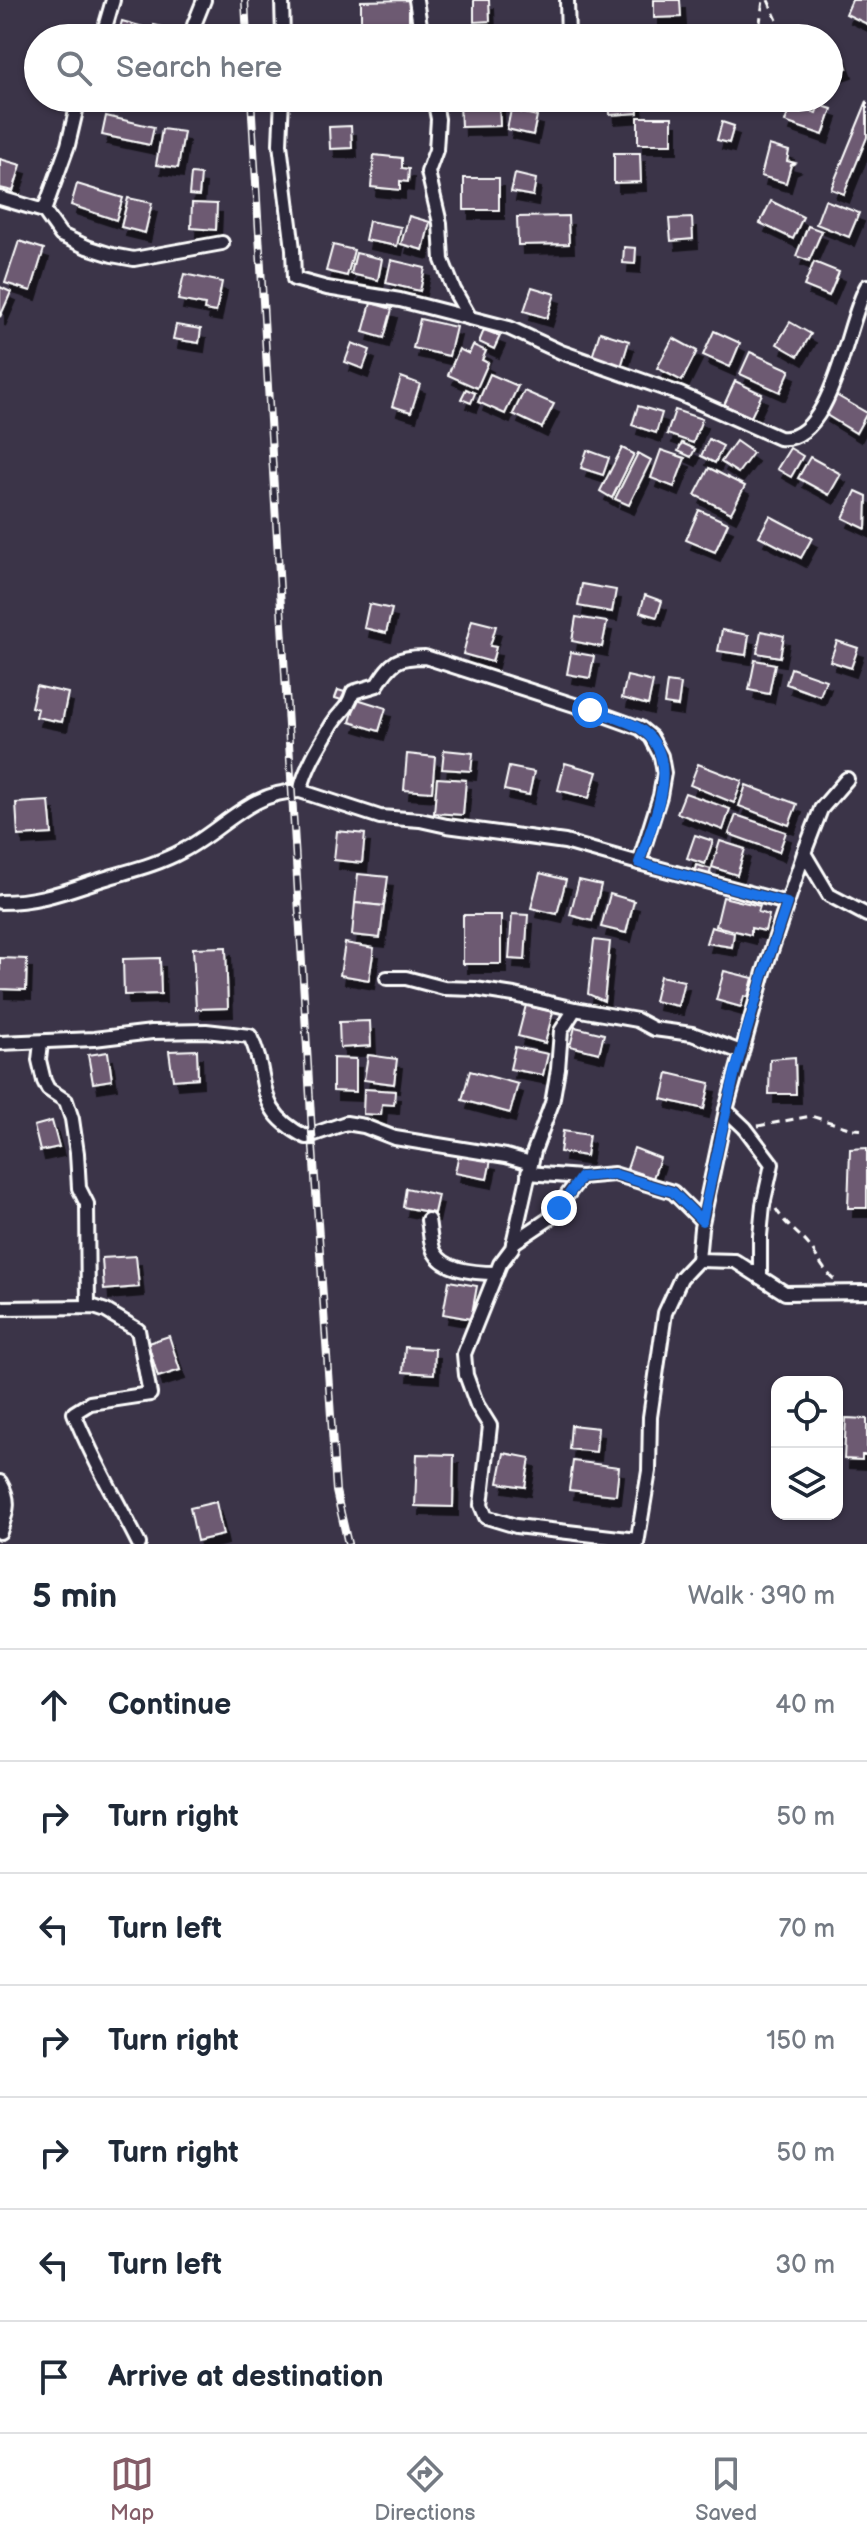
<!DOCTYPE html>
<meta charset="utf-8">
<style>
body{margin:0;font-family:"Balsamiq Sans",sans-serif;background:#f2f2f3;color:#1f2937}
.controls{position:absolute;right:24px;bottom:24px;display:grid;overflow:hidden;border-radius:16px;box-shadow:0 2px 6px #0004}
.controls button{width:72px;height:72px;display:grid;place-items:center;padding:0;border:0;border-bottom:2px solid #e0e1e3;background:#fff;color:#1f2937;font:40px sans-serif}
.stop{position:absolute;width:24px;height:24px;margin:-18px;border:6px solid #1a73e8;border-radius:50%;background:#fff}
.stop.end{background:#1a73e8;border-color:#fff;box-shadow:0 2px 8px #0008}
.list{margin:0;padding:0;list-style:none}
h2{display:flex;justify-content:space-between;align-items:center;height:104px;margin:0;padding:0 32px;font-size:34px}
h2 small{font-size:26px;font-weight:400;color:#747a83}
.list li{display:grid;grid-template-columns:52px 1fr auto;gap:24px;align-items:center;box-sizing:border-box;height:112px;padding:0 32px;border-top:2px solid #e0e1e3}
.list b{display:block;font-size:30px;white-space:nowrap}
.list em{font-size:26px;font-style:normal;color:#747a83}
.icon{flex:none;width:44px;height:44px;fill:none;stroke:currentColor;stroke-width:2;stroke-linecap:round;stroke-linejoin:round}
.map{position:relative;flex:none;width:867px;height:1544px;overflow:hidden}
.search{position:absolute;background:#fff;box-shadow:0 2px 6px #0004;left:24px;right:24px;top:24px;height:88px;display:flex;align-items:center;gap:20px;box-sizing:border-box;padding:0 28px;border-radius:44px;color:#747a83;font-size:30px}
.sheet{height:888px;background:#fff}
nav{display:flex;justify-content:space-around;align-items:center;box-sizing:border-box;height:112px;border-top:2px solid #e0e1e3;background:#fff;font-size:22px;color:#747a83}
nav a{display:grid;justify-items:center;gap:4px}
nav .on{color:#845c67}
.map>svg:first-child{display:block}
.building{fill:#6d5a72;stroke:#fff;stroke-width:2;filter:url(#shadow)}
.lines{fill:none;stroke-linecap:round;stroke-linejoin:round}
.minor-casing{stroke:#fff;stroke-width:18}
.path{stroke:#fff;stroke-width:3;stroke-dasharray:8 6;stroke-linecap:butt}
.minor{stroke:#2f2a3d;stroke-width:12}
.rail-casing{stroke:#fff;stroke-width:8}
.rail{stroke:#2f2a3d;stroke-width:5;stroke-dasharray:15;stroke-linecap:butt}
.route{stroke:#1a73e8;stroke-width:10}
</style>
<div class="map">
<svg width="867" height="1544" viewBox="0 0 867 1544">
<defs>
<filter id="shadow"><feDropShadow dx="5" dy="9" stdDeviation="0" flood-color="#0009"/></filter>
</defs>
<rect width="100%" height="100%" fill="#3b3448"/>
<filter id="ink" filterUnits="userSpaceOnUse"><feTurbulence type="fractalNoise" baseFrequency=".0125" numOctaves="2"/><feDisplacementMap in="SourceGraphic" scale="16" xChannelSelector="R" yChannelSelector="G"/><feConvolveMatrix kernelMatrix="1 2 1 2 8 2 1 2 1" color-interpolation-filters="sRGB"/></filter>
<g filter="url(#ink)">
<g class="building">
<polygon points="409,0 409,25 361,26 361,1"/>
<polygon points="474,0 489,0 490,21 474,22"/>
<polygon points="654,0 680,0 681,17 654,18"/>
<polygon points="852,0 867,0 867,24 846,14"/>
<polygon points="122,21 147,28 144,38 119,32"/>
<polygon points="154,25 180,31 178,38 150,38"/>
<polygon points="801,27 823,37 823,38 796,38"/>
<polygon points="841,52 847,68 835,72 829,56"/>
<polygon points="609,98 637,98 638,113 610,115"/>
<polygon points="795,98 815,98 810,111 816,113 819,105 832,109 823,135 785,122 793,99"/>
<polygon points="867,101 867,137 844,194 831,189"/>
<polygon points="499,102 500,126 461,127 460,103"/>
<polygon points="511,110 537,116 533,135 507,129"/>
<polygon points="106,116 154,127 150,145 102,135"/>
<rect x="638" y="117" width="34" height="27"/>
<polygon points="722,122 734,126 729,143 717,140"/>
<polygon points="351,126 352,148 330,149 329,127"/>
<polygon points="162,129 184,132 178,168 156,165"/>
<polygon points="769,145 789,151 787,161 795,163 791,165 786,183 761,176"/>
<polygon points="614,153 640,153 641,182 614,183"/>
<polygon points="374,155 402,158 402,168 409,169 408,182 400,181 400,190 371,187"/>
<polygon points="0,159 21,165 13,191 0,188"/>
<polygon points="191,174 201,175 199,196 189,195"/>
<polygon points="515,174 536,179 533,196 511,192"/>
<rect x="464" y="178" width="35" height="32"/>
<polygon points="77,184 123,198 116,220 71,205"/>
<polygon points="128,198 152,203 145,233 121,227"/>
<polygon points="825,200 859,213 849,237 816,224"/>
<polygon points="771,201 803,217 793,239 760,223"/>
<polygon points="192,203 217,204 216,230 191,228"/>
<polygon points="409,216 430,222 423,250 401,244"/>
<polygon points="568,216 569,244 518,245 517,217"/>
<polygon points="692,218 693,239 671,241 669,219"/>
<polygon points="369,221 401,227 397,246 365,240"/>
<polygon points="808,226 822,231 809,261 796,256"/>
<polygon points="19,241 44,249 31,291 5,283"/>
<polygon points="333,245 354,250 347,276 326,271"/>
<polygon points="624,247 636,248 635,264 623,263"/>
<polygon points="356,253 382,259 378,280 351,274"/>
<polygon points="391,260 425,268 420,291 386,283"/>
<polygon points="814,262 839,272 829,296 804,286"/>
<polygon points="184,274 222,282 216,312 204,310 205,305 178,300"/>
<polygon points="0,287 11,292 0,317"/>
<polygon points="532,287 555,294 547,318 524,311"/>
<polygon points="371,303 392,309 384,338 363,332"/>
<polygon points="420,319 456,327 449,356 413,348"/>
<polygon points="790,322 811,334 798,356 777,344"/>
<polygon points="176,325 201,329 199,343 173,339"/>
<polygon points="484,330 500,336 494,349 479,342"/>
<polygon points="714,331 740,343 730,367 703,355"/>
<polygon points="600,332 629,341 621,367 592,357"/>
<polygon points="673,338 697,351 682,381 657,368"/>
<polygon points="352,343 370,350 363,369 345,362"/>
<polygon points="473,345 486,351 482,360 488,363 477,388 448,375 459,349 469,354"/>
<polygon points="750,352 790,370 780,392 740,374"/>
<polygon points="490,374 518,386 505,414 478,402"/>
<polygon points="401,377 420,384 411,412 392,406"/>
<polygon points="735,381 762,394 751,417 724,405"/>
<polygon points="466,389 475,393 471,403 461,399"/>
<polygon points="524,391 554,404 542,428 513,414"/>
<polygon points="834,394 867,413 856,433 823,413"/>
<polygon points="638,406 662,413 656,433 632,425"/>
<polygon points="675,410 702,419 693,443 667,434"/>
<polygon points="709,439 723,446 715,463 701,456"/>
<polygon points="736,441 753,453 738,473 721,462"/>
<polygon points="682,443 695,449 691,457 678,451"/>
<polygon points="622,448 634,454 612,498 600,491"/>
<polygon points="790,448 803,456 791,477 777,469"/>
<polygon points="587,450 609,458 603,475 581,468"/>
<polygon points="661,450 685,458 674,487 651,478"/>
<polygon points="638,453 651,460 629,505 615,499"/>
<polygon points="810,457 841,474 829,495 798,478"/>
<polygon points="709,468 745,486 731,513 695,495"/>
<polygon points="856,491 867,496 866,529 843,518"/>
<polygon points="699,510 728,523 715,552 686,540"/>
<polygon points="770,516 812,538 801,558 759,536"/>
<polygon points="582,584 616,590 612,612 578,606"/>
<polygon points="645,595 662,601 657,617 640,612"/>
<polygon points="369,604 392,609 386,633 364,628"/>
<polygon points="576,617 607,622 602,647 572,641"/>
<polygon points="472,620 496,626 490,646 496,647 492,662 463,654"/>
<polygon points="722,630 749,635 746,655 718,651"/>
<polygon points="761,631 784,636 780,657 757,653"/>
<polygon points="837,641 858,648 851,668 830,661"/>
<polygon points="571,652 594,656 590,678 567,674"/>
<polygon points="755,660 775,664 769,694 749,690"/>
<polygon points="791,668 826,680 820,696 786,684"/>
<polygon points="627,676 653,682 648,705 622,698"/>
<polygon points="667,682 681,684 678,706 664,704"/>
<polygon points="36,686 68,693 62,722 36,717 38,709 31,707"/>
<polygon points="338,690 348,693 345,701 335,698"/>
<polygon points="357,699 386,708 379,731 350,722"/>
<polygon points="444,750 473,753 471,771 442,769"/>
<polygon points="407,754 435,757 432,792 404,790"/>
<polygon points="565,763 597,772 589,798 558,790"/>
<polygon points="698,764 742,781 734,803 690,785"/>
<polygon points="509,767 534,772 529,795 504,790"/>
<polygon points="437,778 466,780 463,815 434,813"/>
<polygon points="746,785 797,804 789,825 739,806"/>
<polygon points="685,793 730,809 723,830 677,813"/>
<polygon points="49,801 52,834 18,836 16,803"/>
<polygon points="736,815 786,832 779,852 729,834"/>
<polygon points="337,831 365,834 362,863 334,860"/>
<polygon points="695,835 713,841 705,864 687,858"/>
<polygon points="720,841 745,849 737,875 712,867"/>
<polygon points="696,865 711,869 708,879 694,875"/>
<polygon points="540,873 566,880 557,914 531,908"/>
<polygon points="358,874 388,877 384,906 355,903"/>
<polygon points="579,880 601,885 592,921 570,915"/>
<polygon points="610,894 634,901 626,933 601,927"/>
<polygon points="723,897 760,906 758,912 769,915 765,931 751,928 751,935 716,926"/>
<polygon points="355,903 384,906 380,938 352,935"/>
<polygon points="512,914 528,915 525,960 509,959"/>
<rect x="463" y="915" width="38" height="49"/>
<polygon points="711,927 734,933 732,947 706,943"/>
<polygon points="594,940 610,942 604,1001 588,994"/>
<polygon points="345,943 374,948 369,980 340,975"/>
<polygon points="226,947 228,1008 196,1009 193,948"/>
<polygon points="0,958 27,959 26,990 0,989"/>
<polygon points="160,958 161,994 124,995 123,959"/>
<polygon points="724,971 753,978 748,997 744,996 741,1007 716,1000"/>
<polygon points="660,976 684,981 678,1006 654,1001"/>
<polygon points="526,1005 553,1012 545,1043 518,1036"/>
<polygon points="370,1021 371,1046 340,1048 339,1022"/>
<polygon points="575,1027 604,1034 599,1053 570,1046"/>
<polygon points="515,1047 548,1054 543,1075 510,1069"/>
<polygon points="197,1050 198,1078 173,1080 169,1051"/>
<polygon points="108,1052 112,1080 93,1083 88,1055"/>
<polygon points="368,1055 397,1059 394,1084 364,1080"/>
<polygon points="795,1057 796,1094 769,1094 770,1059"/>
<polygon points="333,1058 356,1059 356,1092 333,1091"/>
<polygon points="470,1071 518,1084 510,1113 462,1100"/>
<polygon points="668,1073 710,1083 704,1109 662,1099"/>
<polygon points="364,1089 395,1091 394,1105 382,1104 381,1115 363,1114"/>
<polygon points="52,1121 59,1147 40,1151 34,1126"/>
<polygon points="563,1131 589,1135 586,1156 560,1152"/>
<polygon points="634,1148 660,1158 653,1178 627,1169"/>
<polygon points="867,1148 867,1208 848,1208 850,1149"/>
<polygon points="459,1153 491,1160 487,1179 455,1173"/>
<polygon points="406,1188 438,1195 434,1213 403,1207"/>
<polygon points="136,1256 139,1287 104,1290 102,1258"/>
<polygon points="449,1281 477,1286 471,1319 443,1314"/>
<polygon points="169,1336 180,1370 158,1377 148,1343"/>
<polygon points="405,1347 435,1349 434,1374 403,1372"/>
<polygon points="846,1418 867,1419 867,1455 862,1455 862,1460 844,1459"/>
<polygon points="571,1425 598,1428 596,1452 569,1449"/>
<polygon points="504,1453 530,1458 525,1487 498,1483"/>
<polygon points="417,1454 454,1455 453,1507 415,1506"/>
<polygon points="573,1461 619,1467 616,1495 569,1490"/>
<polygon points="216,1502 223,1535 197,1541 190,1508"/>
</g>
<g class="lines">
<defs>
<g id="minor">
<polyline points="282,0 283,38"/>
<polyline points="416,0 422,38"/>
<polyline points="567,0 568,38"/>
<polyline points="194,25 204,0"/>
<polyline points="102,38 113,0"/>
<path d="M282 98 280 144 293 249 294 279 327 288 400 300 509 328 561 352 680 394 779 438C833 445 846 321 867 286"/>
<polyline points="434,98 438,119 436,150 428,172 440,223 442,260 454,290 470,318"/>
<path d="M498 98C519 103 537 103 559 98"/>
<polyline points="0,198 44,211 61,235 87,247 112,255 134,259 222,243"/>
<polyline points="44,211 68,145 79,98"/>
<polyline points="300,791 380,817 420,820 447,826 565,842 639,863"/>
<polyline points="804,853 829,895 867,915"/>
<path d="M0 902C45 902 72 888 113 876 137 869 160 863 182 851 223 830 250 791 300 791 307 765 319 746 333 723 342 709 347 711 353 692L377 685C392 661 397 657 425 657L590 710 640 728 651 737 661 756 664 773 660 796 639 863 787 903"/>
<polyline points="387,978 406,978 444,988 475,989 514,995 575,1009"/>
<path d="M0 1043 94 1039 152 1032 206 1031 250 1036C272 1080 251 1109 306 1137L346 1123 364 1126 395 1138 506 1156 531 1163"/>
<polyline points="41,1043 39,1060 44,1081 48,1089 66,1101 72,1119 77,1153 79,1188 87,1204 88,1307"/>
<polyline points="726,1110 701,1228 698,1260 735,1261 785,1293 867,1292"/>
<polyline points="528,1173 581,1177"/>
<path d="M428 1220C430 1230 430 1245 435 1253 445 1271 478 1273 497 1273"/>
<polyline points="513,1243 549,1219 581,1177 614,1174 673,1192 702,1221"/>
<polyline points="760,1277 760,1236 763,1205 772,1164 745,1128 726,1110 764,972 804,853 821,809 847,779"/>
<path d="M0 1308 94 1307 106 1311 138 1330 150 1394 90 1403 74 1413C92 1459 117 1500 139 1544"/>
<path d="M0 1482C11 1501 7 1511 0 1532"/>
<polyline points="637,1540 516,1526 486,1517 481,1505 490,1426 477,1405 466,1375 464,1354 500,1264 512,1248 534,1151 552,1103 558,1069 561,1031 575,1009 637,1020 654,1029 692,1034 741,1052"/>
<polyline points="637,1544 649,1471 650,1417 665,1313 681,1278 698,1260"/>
</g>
</defs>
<use href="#minor" class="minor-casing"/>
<g class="path">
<polyline points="768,0 785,38"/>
<polyline points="758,38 763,0"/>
<polyline points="748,98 746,106 768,98"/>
<polyline points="758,1126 811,1116 852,1129 867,1130"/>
<path d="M776 1209C787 1228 800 1233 811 1248 819 1260 823 1270 834 1279"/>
</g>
<use href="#minor" class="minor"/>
<defs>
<g id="rail">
<polyline points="245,0 247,38"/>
<polyline points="251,98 312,1133 336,1491 348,1544"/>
</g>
</defs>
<use href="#rail" class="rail-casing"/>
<use href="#rail" class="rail"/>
</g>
</g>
<g class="lines" filter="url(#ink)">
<path class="route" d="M559 1208 581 1177 614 1174 673 1192 702 1221 735 1072 764 972 787 903 639 863C651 826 684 759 642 730 628 720 607 716 590 710"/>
</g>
</svg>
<div class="controls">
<button><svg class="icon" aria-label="locate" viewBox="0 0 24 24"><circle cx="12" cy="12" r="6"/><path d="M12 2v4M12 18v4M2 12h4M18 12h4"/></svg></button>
<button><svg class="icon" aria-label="layers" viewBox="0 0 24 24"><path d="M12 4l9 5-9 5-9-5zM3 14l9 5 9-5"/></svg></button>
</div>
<div class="stop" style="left:590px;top:710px"></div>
<div class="stop end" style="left:559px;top:1208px"></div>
<div class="search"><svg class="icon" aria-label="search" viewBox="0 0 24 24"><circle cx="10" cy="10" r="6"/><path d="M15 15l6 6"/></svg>Search here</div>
</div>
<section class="sheet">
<h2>5 min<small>Walk · 390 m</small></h2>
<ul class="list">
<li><svg class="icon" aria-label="ahead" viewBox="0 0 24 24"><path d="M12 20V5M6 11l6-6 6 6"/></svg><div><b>Continue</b></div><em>40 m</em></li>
<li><svg class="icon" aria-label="right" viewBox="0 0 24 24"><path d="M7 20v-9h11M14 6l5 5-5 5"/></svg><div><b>Turn right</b></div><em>50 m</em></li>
<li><svg class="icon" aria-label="left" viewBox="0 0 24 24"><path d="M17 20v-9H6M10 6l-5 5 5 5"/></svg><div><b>Turn left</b></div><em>70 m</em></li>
<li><svg class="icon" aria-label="right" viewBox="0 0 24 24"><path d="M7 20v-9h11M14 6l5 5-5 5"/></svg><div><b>Turn right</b></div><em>150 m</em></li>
<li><svg class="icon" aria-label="right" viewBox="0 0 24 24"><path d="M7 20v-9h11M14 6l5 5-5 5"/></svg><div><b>Turn right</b></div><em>50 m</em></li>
<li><svg class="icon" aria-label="left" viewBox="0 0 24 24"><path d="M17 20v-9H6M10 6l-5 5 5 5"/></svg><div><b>Turn left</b></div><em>30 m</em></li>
<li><svg class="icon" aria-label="arrive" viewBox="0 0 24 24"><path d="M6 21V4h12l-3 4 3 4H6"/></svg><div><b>Arrive at destination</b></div></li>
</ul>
</section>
<nav>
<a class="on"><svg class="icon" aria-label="map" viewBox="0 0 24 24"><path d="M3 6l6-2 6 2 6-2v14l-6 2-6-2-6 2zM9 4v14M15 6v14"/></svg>Map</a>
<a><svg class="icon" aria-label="directions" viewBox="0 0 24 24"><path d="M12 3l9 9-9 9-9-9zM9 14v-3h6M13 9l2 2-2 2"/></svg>Directions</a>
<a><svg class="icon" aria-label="saved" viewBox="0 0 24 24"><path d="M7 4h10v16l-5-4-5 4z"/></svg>Saved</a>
</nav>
